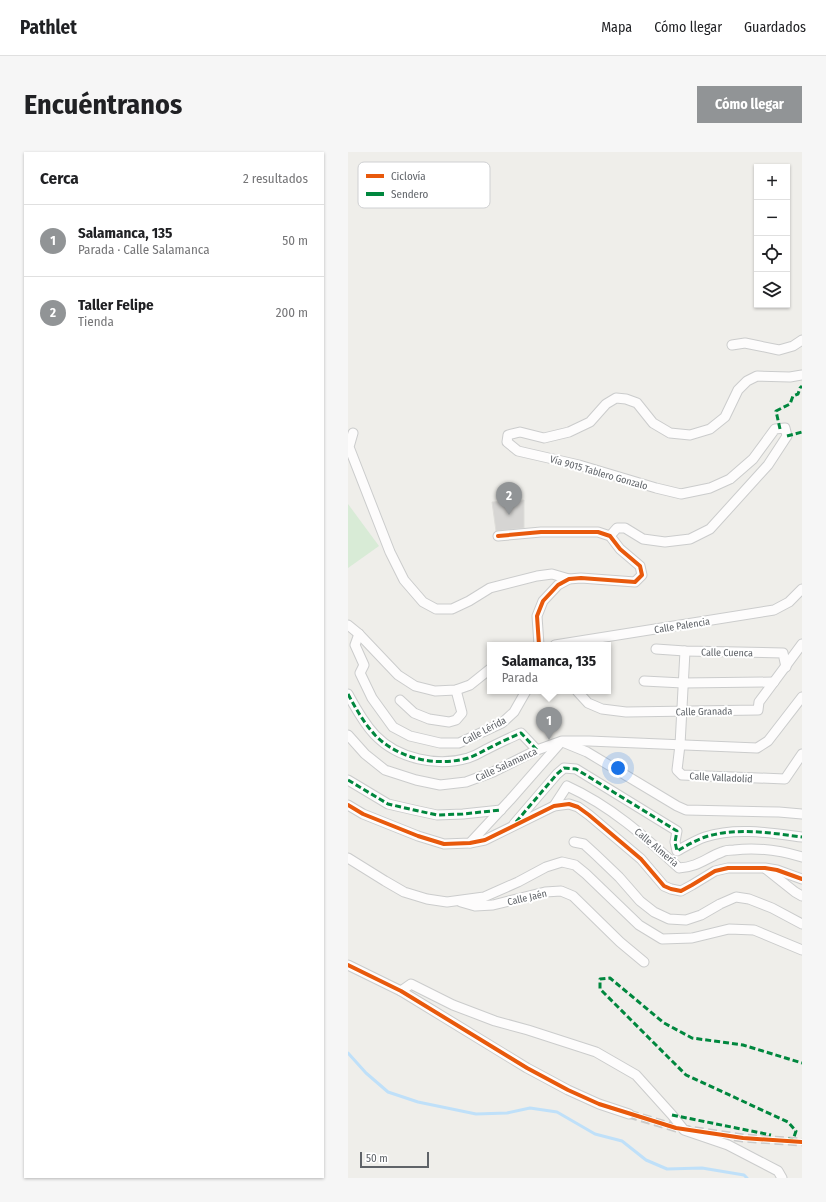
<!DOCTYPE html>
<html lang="es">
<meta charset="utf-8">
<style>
body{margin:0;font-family:"Fira Sans Condensed",sans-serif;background:#f6f6f6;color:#202124}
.controls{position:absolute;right:12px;top:12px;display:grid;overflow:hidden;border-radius:0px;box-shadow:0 1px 3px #0004}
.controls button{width:36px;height:36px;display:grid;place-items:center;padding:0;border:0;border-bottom:1px solid #e0e0e0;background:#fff;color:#202124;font:20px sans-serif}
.scale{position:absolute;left:12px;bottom:10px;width:69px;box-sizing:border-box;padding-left:4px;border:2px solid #5f6368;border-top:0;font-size:11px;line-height:14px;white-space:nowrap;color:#5f6368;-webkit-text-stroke:3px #fff;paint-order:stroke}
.you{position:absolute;left:270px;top:616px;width:14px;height:14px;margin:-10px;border:3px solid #fff;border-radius:50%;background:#1a73e8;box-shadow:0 0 0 6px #1a73e833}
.badge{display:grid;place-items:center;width:26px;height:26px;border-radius:50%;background:#919496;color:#fff;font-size:13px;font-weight:700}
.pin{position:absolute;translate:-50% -33px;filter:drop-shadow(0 1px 2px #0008)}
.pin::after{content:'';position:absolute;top:21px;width:14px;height:12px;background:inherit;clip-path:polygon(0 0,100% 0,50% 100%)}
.popup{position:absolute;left:139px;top:490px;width:124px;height:52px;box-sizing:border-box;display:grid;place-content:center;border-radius:0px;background:#fff;filter:drop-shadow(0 1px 3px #0005);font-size:13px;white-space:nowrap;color:#757577}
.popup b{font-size:15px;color:#202124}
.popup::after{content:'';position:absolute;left:50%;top:100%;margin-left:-8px;border:8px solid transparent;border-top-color:#fff}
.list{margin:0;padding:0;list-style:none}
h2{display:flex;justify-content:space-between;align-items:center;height:52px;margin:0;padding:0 16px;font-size:17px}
h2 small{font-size:13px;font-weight:400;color:#757577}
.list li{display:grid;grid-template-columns:26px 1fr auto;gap:12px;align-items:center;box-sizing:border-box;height:72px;padding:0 16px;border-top:1px solid #e0e0e0}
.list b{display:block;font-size:15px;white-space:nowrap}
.list p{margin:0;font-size:13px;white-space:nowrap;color:#757577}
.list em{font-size:13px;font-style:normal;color:#757577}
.icon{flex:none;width:22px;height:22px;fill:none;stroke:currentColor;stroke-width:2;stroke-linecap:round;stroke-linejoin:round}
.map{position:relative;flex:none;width:454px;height:1026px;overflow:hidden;border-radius:0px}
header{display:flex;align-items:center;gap:24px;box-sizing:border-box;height:56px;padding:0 20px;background:#fff;border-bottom:1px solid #e0e0e0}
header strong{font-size:19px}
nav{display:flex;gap:22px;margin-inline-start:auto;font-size:14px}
.intro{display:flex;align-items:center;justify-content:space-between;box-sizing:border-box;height:96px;padding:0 24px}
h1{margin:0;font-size:28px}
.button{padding:10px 18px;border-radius:0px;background:#919496;color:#fff;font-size:14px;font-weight:700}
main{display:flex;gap:24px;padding:0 24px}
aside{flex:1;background:#fff;border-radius:0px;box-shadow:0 1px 3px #0004}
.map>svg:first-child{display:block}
.green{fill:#d8ebd6}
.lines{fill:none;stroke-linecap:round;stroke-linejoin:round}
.stream{stroke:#bfe0f9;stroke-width:3}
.building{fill:#d6d5d3;stroke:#deddd9}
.minor-tunnel{stroke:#cbcbca;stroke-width:9;stroke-dasharray:9 4.5;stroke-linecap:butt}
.minor-casing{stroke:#cbcccc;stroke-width:11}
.minor{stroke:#fdfcfc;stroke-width:9}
.quiet{stroke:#00873e;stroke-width:3;stroke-dasharray:6 3;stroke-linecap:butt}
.cycleway-casing{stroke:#fff;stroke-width:6}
.cycleway{stroke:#e8590c;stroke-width:4}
.labels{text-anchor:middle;stroke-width:4;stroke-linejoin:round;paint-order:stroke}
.street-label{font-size:10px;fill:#5f6368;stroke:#fff}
.key{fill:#fff;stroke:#cfd0d2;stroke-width:1}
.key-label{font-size:11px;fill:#5f6368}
</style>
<header>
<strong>Pathlet</strong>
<nav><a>Mapa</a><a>Cómo llegar</a><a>Guardados</a></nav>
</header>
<div class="intro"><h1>Encuéntranos</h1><a class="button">Cómo llegar</a></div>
<main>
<aside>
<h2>Cerca<small>2 resultados</small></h2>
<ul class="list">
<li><span class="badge">1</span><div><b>Salamanca, 135</b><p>Parada · Calle Salamanca</p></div><em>50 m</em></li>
<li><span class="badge">2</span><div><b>Taller Felipe</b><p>Tienda</p></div><em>200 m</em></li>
</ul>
</aside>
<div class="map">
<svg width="454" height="1026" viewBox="0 0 454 1026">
<rect width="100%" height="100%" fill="#efeeea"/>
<polygon class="green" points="0,352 31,394 0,416"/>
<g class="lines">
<polyline class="stream" points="0,901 18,921 40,940 70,950 128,962 159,961 182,956 209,960 247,982 274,989 298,1008 319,1017 354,1016 396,1023 399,1026"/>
</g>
<polygon class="building" points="176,348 176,376 148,379 144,350"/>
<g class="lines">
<polyline class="minor-tunnel" points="281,962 328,976 395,986 454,990"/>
<defs>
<g id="minor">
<polyline points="384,193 397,191 431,198 445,194 454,188"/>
<polyline points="5,281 1,295 42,400 56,428 75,450 88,457 104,457 121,449 142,436 189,424 204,422 221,427"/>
<polyline points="150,384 193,380 250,380 262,384 272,397 292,414 294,423 287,430 233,426 221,427 210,433 195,449 189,464 191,493"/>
<polyline points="262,384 269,376 277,376 295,387 317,390 342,387 362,377 420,313 439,284 437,276 427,277 405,307 382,327 362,336 333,342 308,336 231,313 170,299 159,290 160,283 172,280 196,286 221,280 242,270 258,252 268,246 278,247 289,251 305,271 322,281 342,283 362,277 377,265 390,238 399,229 409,224 442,225 454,223"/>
<polyline points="0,473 11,482 50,523 67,534 87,539 108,538 122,533 142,517"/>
<polyline points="11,482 7,493 16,513 12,521 24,546 45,575 62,584 92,591 111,591 154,571 166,560 178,539"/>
<polyline points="207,493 426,458 441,450 454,437"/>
<polyline points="308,497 337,499 435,501 438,515"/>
<polyline points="337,499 332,593 329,618 334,623 437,627 454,602"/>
<polyline points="296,529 335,531 426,530"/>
<polyline points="229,539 240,551 254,557 278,560 410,558 411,550 454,492"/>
<path d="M0 542C8 557 16 571 27 583 50 607 89 615 120 606 126 604 132 601 137 598 149 592 161 586 173 581L189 598"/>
<polyline points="52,548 66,561 81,567 101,570 108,568 114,561 108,538"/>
<polyline points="0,583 17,602 37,618 68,628 92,633 118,630 145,620 189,598 214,589 241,589 409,596 420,589 454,545"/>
<polyline points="217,591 239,600 329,654 338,658 431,660 454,662"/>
<polyline points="0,628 40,652 66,658 89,663 115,662 153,658"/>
<polyline points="0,653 15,662 70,684 96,692 122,691 137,688 206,654 221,652 230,655 241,663 293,707 316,734 323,737 333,739 344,733 367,719 380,716 417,716 429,718 454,727"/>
<path d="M206 654 219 634C263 654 296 684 331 716 350 715 358 706 374 700 378 698 383 698 386 698 410 695 431 698 454 705"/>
<path d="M166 672 209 622 216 616 228 617 329 679 327 690 329 699C338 694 348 688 357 685 388 675 423 681 454 685"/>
<polyline points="226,690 236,692 248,703 271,725 292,749 306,760 321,767 338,768 353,763 372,752 388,745 401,747 424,756 454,772"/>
<polyline points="122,691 162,648 213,590"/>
<polyline points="0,706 37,729 56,740 79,747 99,750 136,745 170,730 198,715 214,710 227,713 238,722 291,773 314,787 344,786 381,777 406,778 454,798"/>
<polyline points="418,717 447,740 454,744"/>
<polyline points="113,750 127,754 145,753 197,740 213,739 225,744 272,790 296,810"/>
<polyline points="0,813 53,839 179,916 220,938 251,952 281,962"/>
<polyline points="53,839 63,832 105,853 147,869 180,878 248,900 288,923 324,963 336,978 380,993 430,1019 434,1026"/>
</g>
</defs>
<use href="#minor" class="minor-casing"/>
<use href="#minor" class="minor"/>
<g class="quiet">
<polyline points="432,277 428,259 442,252 445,244 450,242 452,236 454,234"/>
<polyline points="439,284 454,280"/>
<path d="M0 542C8 557 16 571 27 583 50 607 89 615 120 606 126 604 132 601 137 598 149 592 161 586 173 581L189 598"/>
<polyline points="0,628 40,652 66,658 89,663 115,662 153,658"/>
<path d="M168 670 209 622 216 616 228 617 329 679 327 690 329 699C338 694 348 688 357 685 388 675 423 681 454 685"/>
<polyline points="324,963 423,983"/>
<polyline points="440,987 445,988 448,979 440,970 338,923 252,837 252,827 262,826 316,871 344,886 395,893 454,911"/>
</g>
<defs>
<g id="cycleway">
<polyline points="150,384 193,380 250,380 262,384 272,397 292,414 294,423 287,430 233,426 221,427 210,433 195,449 189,464 191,493"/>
<polyline points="0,653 15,662 70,684 96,692 122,691 137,688 206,654 221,652 230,655 241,663 293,707 316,734 323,737 333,739 344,733 367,719 380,716 417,716 429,718 454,727"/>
<polyline points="0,813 53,839 179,916 220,938 251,952 328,976 395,986 454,990"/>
</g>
</defs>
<use href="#cycleway" class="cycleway-casing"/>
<use href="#cycleway" class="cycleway"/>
</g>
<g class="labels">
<g class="street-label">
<text transform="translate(251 320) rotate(16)" y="4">Vía 9015 Tablero Gonzalo</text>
<text transform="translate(334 473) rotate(-9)" y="4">Calle Palencia</text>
<text transform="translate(379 500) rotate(1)" y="4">Calle Cuenca</text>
<text transform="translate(356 559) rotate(-1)" y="4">Calle Granada</text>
<text transform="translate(136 578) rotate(-28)" y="4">Calle Lérida</text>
<text transform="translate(158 612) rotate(-25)" y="4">Calle Salamanca</text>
<text transform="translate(373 625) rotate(3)" y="4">Calle Valladolid</text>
<text transform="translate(309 695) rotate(40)" y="4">Calle Almería</text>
<text transform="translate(179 745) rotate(-13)" y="4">Calle Jaén</text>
</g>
</g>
<rect x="10" y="10" width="132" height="46" rx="6" class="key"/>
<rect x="18" y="22" width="18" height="4" fill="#e8590c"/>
<rect x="18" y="40" width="18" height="4" fill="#00873e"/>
<g class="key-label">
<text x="43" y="28">Ciclovía</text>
<text x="43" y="46">Sendero</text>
</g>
</svg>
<div class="controls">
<button>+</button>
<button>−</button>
<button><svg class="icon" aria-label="locate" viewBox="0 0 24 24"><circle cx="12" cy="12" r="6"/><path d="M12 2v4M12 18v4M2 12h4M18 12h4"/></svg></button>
<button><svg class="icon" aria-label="layers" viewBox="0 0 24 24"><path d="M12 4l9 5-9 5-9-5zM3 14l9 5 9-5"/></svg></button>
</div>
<div class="scale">50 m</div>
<div class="you"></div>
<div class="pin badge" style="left:201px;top:588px">1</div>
<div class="popup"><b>Salamanca, 135</b>Parada</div>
<div class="pin badge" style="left:161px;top:363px">2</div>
</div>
</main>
